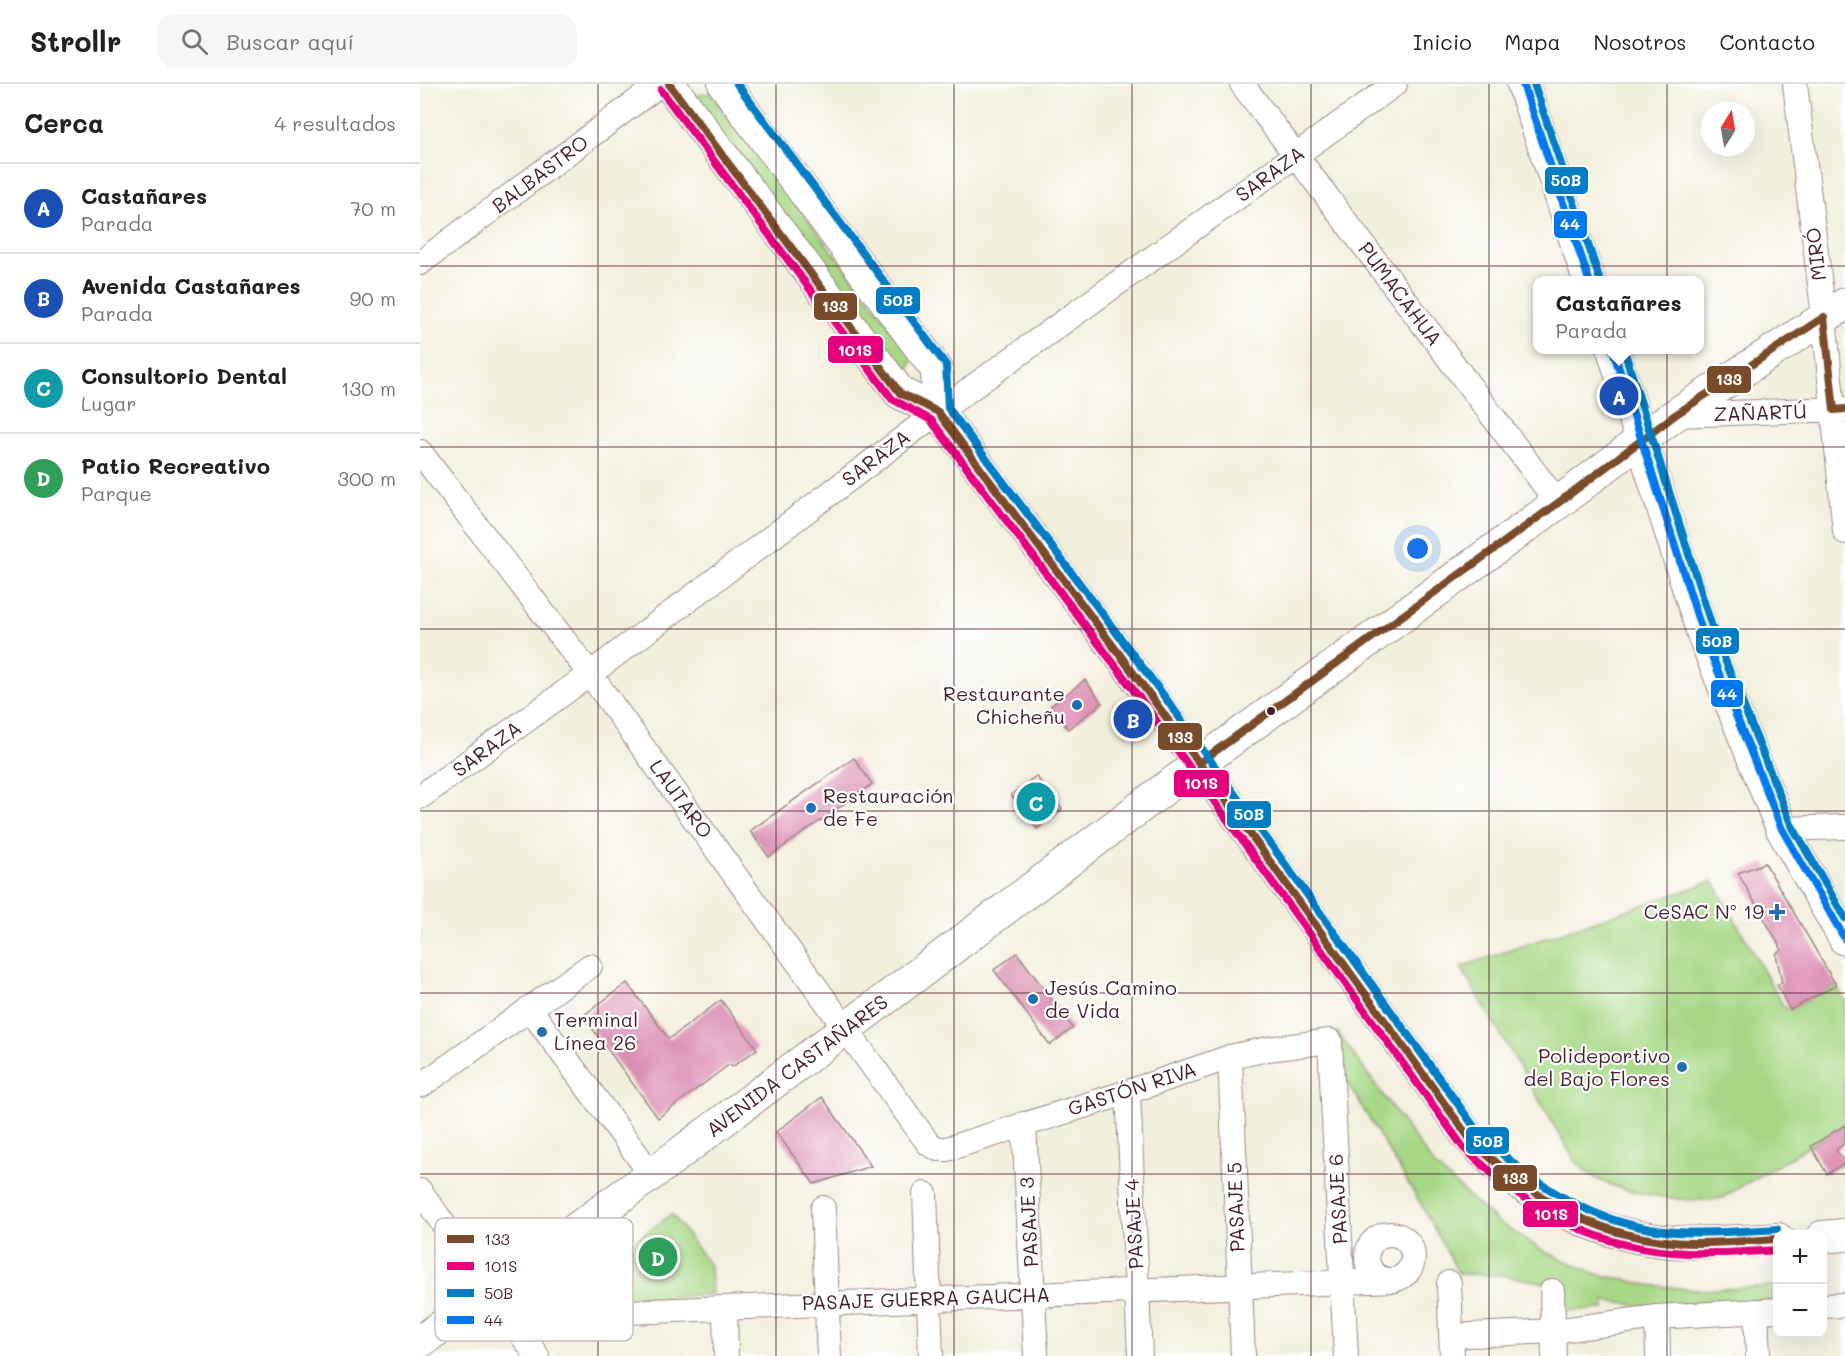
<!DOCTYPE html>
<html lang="es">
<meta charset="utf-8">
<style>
body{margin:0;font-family:Mali,sans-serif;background:#f6f6f6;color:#202124}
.controls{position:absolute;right:18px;bottom:18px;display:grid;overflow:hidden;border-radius:12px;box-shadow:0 6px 24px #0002}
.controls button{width:54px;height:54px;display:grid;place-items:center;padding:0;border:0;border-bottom:2px solid #e0e0e0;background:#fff;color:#202124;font:30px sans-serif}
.compass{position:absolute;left:1281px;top:18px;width:54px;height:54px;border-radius:50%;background:#fff;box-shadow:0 6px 24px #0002;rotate:11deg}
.you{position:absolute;left:998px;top:465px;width:21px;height:21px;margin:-15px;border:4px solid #fff;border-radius:50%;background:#1a73e8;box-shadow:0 0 0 9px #1a73e833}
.badge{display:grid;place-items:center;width:39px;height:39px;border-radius:50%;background:#1f6fb2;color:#fff;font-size:20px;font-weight:700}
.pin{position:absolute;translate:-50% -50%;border:3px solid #fff;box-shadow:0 2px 6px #0006}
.popup{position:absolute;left:1113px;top:192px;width:171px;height:78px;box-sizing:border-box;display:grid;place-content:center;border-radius:12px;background:#fff;filter:drop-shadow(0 2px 4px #0005);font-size:20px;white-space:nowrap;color:#757577}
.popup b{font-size:22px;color:#202124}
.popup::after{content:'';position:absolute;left:50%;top:100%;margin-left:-12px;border:12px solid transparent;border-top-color:#fff}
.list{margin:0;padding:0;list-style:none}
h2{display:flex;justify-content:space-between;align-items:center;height:78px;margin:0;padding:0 24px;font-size:26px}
h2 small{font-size:20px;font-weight:400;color:#757577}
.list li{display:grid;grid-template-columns:39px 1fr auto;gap:18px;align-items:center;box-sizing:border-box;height:90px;padding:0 24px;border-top:2px solid #e0e0e0}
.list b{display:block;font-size:22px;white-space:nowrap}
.list p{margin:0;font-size:20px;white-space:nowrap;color:#757577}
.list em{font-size:20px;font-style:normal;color:#757577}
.icon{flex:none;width:33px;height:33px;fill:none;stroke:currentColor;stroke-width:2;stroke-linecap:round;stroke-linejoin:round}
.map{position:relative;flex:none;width:1425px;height:1272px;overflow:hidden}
header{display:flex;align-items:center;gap:36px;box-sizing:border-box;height:84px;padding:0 30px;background:#fff;border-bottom:2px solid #e0e0e0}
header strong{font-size:28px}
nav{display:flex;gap:33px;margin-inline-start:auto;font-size:21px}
.search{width:420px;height:54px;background:#f6f6f6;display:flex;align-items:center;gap:15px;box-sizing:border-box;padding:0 21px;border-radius:18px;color:#757577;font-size:22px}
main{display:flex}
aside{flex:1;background:#fff}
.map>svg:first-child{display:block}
.green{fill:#a7d785;stroke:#787b58;stroke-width:1.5}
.building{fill:#db8db2}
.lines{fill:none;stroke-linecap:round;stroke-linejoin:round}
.minor-casing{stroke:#9e8784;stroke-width:26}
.major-casing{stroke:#9e8784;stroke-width:34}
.minor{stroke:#fff;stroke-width:24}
.major{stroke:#fff;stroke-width:32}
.bus-1-casing{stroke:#fff;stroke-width:12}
.bus-2-casing{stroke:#fff;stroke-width:12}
.bus-3-casing{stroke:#fff;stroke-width:12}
.bus-4-casing{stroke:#fff;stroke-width:12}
.bus-1{stroke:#7a4b2a;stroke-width:8}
.bus-2{stroke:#e5007d;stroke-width:8}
.bus-3{stroke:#007dc5;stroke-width:8}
.bus-4{stroke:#0079ef;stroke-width:8}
.grid{fill:none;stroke:#4a1f2b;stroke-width:1.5;stroke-opacity:0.55}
.poi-dot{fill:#1f6fb2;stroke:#fff;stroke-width:2}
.bus-dot{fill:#4a1f2b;stroke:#fff;stroke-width:2}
.labels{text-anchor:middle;stroke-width:4.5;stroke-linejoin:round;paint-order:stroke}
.street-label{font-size:20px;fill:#4a1f2b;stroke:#fff}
.poi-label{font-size:20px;fill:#4a1f2b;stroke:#fff;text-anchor:end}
.key{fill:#fff;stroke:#c9bcbf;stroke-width:1.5}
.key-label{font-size:16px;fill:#4a1f2b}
.line-badge{stroke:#fff;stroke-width:2}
.badge-label{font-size:16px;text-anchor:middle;font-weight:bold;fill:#fff}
</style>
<header>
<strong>Strollr</strong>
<div class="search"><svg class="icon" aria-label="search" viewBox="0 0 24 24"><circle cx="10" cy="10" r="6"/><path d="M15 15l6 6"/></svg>Buscar aquí</div>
<nav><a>Inicio</a><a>Mapa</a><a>Nosotros</a><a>Contacto</a></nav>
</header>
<main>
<aside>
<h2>Cerca<small>4 resultados</small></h2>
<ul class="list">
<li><span class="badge" style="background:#1a4fb4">A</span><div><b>Castañares</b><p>Parada</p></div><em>70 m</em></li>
<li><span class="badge" style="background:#1a4fb4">B</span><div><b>Avenida Castañares</b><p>Parada</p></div><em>90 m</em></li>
<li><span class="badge" style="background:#0f9aa8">C</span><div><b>Consultorio Dental</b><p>Lugar</p></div><em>130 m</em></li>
<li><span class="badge" style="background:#2e9e5b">D</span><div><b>Patio Recreativo</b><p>Parque</p></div><em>300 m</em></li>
</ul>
</aside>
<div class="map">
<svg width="1425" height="1272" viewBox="0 0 1425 1272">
<rect width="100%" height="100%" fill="#fff"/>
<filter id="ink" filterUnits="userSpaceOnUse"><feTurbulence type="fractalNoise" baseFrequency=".0167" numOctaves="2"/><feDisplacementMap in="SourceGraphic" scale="12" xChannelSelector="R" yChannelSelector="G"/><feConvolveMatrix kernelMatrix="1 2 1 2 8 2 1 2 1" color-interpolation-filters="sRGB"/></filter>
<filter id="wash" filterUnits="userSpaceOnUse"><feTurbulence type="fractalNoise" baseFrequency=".008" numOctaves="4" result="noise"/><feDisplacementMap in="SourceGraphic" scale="24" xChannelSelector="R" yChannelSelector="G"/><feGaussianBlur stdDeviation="1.35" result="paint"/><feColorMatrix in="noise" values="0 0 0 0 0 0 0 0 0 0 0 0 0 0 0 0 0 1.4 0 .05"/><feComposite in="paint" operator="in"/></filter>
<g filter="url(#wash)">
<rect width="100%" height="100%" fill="#f3efdd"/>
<g class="green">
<polygon points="290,9 494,273 489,284 478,287 274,21 280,10"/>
<path d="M1293 797 1364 923 1371 925 1416 901 1425 917V1041L1302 1114C1273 1121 1204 1109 1177 1095 1169 1090 1162 1084 1155 1077L1041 883Z"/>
<polygon points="917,948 1014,1081 1076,1137 1125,1168 1177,1190 1229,1201 1279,1206 1357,1202 1357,1216 1232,1223 1185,1217 1184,1225 1138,1227 1137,1201 1081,1191 1039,1190 999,1117 924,993 917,991"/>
<polygon points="252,1130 290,1182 292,1210 170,1219 167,1190"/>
</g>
<g id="blocks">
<g class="building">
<polygon points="665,596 682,619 648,645 631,622"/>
<polygon points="434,674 452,700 349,773 330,747"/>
<polygon points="616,692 642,725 617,745 591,711"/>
<polygon points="1345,779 1416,901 1370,926 1357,901 1362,898 1356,870 1362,866 1318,789"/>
<polygon points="597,869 653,944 630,961 574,886"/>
<polygon points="207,899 249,955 301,916 337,965 312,983 310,980 238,1034 163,932"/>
<polygon points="402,1013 451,1082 394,1100 356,1048"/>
<polygon points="1425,1041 1425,1059 1416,1066 1425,1079 1407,1090 1391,1062"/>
</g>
</g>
</g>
<g filter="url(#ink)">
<use href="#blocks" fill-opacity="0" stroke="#9e8784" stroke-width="1.5"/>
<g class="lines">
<defs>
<g id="minor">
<polyline points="822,0 1138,419"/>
<polyline points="1375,0 1404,233 1425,448"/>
<polyline points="0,179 240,0"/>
<polyline points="1255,331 1425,325"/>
<polyline points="0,368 170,590 508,1059 518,1065 527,1065 708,1008 810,973 848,965 910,957 926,1272"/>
<polyline points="0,713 170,590 518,328 975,0"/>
<polyline points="1362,745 1425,743"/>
<polyline points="109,924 231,1090"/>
<polyline points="810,973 823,1272"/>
<polyline points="2,1001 170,882"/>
<polyline points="708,1008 720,1272"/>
<polyline points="604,1040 616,1272"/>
<polyline points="0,1107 117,1272"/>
<polyline points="505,1110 511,1272"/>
<polyline points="403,1124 409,1272"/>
<circle cx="970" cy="1173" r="23"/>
<polyline points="1029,1199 1032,1272"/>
<polyline points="1132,1207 1134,1272"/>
<polyline points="1402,1222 1425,1221"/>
<polyline points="305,1224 306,1272"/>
<polyline points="1336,1227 1338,1272"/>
<polyline points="90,1233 974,1196"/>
<polyline points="1237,1233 1238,1272"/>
<polyline points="1031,1252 1134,1247 1237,1233 1358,1226"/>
</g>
<g id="major">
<path d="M249 0 480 309 518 328 735 618 1050 1055C1106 1113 1170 1151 1252 1158 1287 1160 1323 1157 1358 1155"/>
<polyline points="304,0 517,286 518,328"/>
<polyline points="1103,0 1169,196"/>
<polyline points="1193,266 1283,550 1362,745 1425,855"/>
<polyline points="1402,1153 1425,1151"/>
<polyline points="0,1258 243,1082 747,703 1138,419 1221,356 1255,331 1425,220"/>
</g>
</defs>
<use href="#minor" class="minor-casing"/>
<use href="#major" class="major-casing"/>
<use href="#minor" class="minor"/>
<use href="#major" class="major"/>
<defs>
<g id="bus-1">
<path d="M249 0 480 309 518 328 735 618 1050 1055C1107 1110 1172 1152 1253 1158 1287 1161 1323 1157 1358 1155"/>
<polyline points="779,679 1138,419 1255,331 1404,233 1414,326 1425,325"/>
</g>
<path id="bus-2" d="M241 6 472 315 511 336 727 624 1043 1063C1101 1119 1168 1162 1252 1168 1287 1171 1322 1168 1358 1166"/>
<g id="bus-3">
<path d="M317 0 526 281 528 324 744 612 1058 1048C1113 1101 1177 1143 1256 1148 1290 1150 1324 1147 1357 1145"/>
<polyline points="1114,0 1179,193"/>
<polyline points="1204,266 1293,546 1371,740 1425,834"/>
</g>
<g id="bus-4">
<polyline points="1103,0 1169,196"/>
<polyline points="1193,266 1283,550 1362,745 1425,855"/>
</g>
</defs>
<use href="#bus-1" class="bus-1-casing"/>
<use href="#bus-2" class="bus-2-casing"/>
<use href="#bus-3" class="bus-3-casing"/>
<use href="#bus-4" class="bus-4-casing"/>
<use href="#bus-1" class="bus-1"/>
<use href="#bus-2" class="bus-2"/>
<use href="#bus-3" class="bus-3"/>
<use href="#bus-4" class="bus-4"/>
</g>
</g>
<path class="grid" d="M178 0V1272M356 0V1272M534 0V1272M712 0V1272M891 0V1272M1069 0V1272M1247 0V1272M0 182H1425M0 363H1425M0 545H1425M0 727H1425M0 909H1425M0 1090H1425"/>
<g class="poi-dot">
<circle cx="657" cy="621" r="6"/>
<circle cx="391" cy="724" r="6"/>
<path d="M1354 819h6v6h6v6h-6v6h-6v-6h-6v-6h6z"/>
<circle cx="613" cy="915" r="6"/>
<circle cx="122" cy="948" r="6"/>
<circle cx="1262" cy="983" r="6"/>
</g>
<circle class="bus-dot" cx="851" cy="627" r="5"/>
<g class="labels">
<g class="street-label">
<text transform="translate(120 90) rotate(-37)" y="7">BALBASTRO</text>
<text transform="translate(850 90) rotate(-36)" y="7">SARAZA</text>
<text transform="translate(1396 170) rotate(-97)" y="7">MIRÓ</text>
<text transform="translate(980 210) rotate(53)" y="7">PUMACAHUA</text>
<text transform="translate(1340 329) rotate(-2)" y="7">ZAÑARTÚ</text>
<text transform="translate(456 374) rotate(-37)" y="7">SARAZA</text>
<text transform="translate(67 665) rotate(-36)" y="7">SARAZA</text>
<text transform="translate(261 715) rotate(54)" y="7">LAUTARO</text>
<text transform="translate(377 982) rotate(-37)" y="7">AVENIDA CASTAÑARES</text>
<text transform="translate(712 1005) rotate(-18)" y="7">GASTÓN RIVA</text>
<text transform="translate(918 1115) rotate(-93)" y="7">PASAJE 6</text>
<text transform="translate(816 1123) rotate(-92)" y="7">PASAJE 5</text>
<text transform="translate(609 1138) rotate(-93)" y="7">PASAJE 3</text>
<text transform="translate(714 1140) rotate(-93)" y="7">PASAJE 4</text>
<text transform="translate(506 1215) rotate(-2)" y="7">PASAJE GUERRA GAUCHA</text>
</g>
<g class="poi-label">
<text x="645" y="617">Restaurante<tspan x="645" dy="23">Chicheñu</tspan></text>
<text x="403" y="719" text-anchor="start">Restauración<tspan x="403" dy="23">de Fe</tspan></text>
<text x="1344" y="835">CeSAC Nº 19</text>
<text x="625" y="911" text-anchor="start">Jesús Camino<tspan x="625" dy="23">de Vida</tspan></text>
<text x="134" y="943" text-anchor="start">Terminal<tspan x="134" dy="23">Línea 26</tspan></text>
<text x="1250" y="979">Polideportivo<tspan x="1250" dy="23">del Bajo Flores</tspan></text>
</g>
</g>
<rect x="15" y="1134" width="198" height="123" rx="9" class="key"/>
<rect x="27" y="1151" width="27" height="8" fill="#7a4b2a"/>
<rect x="27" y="1178" width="27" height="8" fill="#e5007d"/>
<rect x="27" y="1205" width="27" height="8" fill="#007dc5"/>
<rect x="27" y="1232" width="27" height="8" fill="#0079ef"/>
<g class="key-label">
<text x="64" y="1161">133</text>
<text x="64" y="1188">101S</text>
<text x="64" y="1215">50B</text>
<text x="64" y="1242">44</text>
</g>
<g class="line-badge">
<rect x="1124" y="82" width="45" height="29" rx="6" fill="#007dc5"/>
<rect x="1133" y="126" width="35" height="29" rx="6" fill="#0079ef"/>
<rect x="455" y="202" width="46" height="29" rx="6" fill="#007dc5"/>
<rect x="393" y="208" width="45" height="29" rx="6" fill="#7a4b2a"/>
<rect x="407" y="251" width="57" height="29" rx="6" fill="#e5007d"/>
<rect x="1286" y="281" width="46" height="29" rx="6" fill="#7a4b2a"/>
<rect x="1275" y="543" width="45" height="28" rx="6" fill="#007dc5"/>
<rect x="1290" y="595" width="34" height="29" rx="6" fill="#0079ef"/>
<rect x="737" y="638" width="46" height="29" rx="6" fill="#7a4b2a"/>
<rect x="753" y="685" width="57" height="29" rx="6" fill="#e5007d"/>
<rect x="806" y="716" width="46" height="29" rx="6" fill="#007dc5"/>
<rect x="1045" y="1042" width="45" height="29" rx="6" fill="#007dc5"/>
<rect x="1072" y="1080" width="46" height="28" rx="6" fill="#7a4b2a"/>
<rect x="1102" y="1116" width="57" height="28" rx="6" fill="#e5007d"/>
</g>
<g class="badge-label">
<text x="1146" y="102">50B</text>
<text x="1150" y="146">44</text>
<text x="478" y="222">50B</text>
<text x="415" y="228">133</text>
<text x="435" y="272">101S</text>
<text x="1309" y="301">133</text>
<text x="1297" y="563">50B</text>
<text x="1307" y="616">44</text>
<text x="760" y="659">133</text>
<text x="781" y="705">101S</text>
<text x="829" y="736">50B</text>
<text x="1068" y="1063">50B</text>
<text x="1095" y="1100">133</text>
<text x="1131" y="1136">101S</text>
</g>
</svg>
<div class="controls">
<button>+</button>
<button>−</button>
</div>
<svg class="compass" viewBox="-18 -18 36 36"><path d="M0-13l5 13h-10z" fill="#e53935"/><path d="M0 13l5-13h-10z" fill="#757577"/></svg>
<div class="you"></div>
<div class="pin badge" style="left:1199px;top:312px;background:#1a4fb4">A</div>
<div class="popup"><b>Castañares</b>Parada</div>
<div class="pin badge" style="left:713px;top:635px;background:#1a4fb4">B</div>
<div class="pin badge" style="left:616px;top:718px;background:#0f9aa8">C</div>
<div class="pin badge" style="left:238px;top:1173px;background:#2e9e5b">D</div>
</div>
</main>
